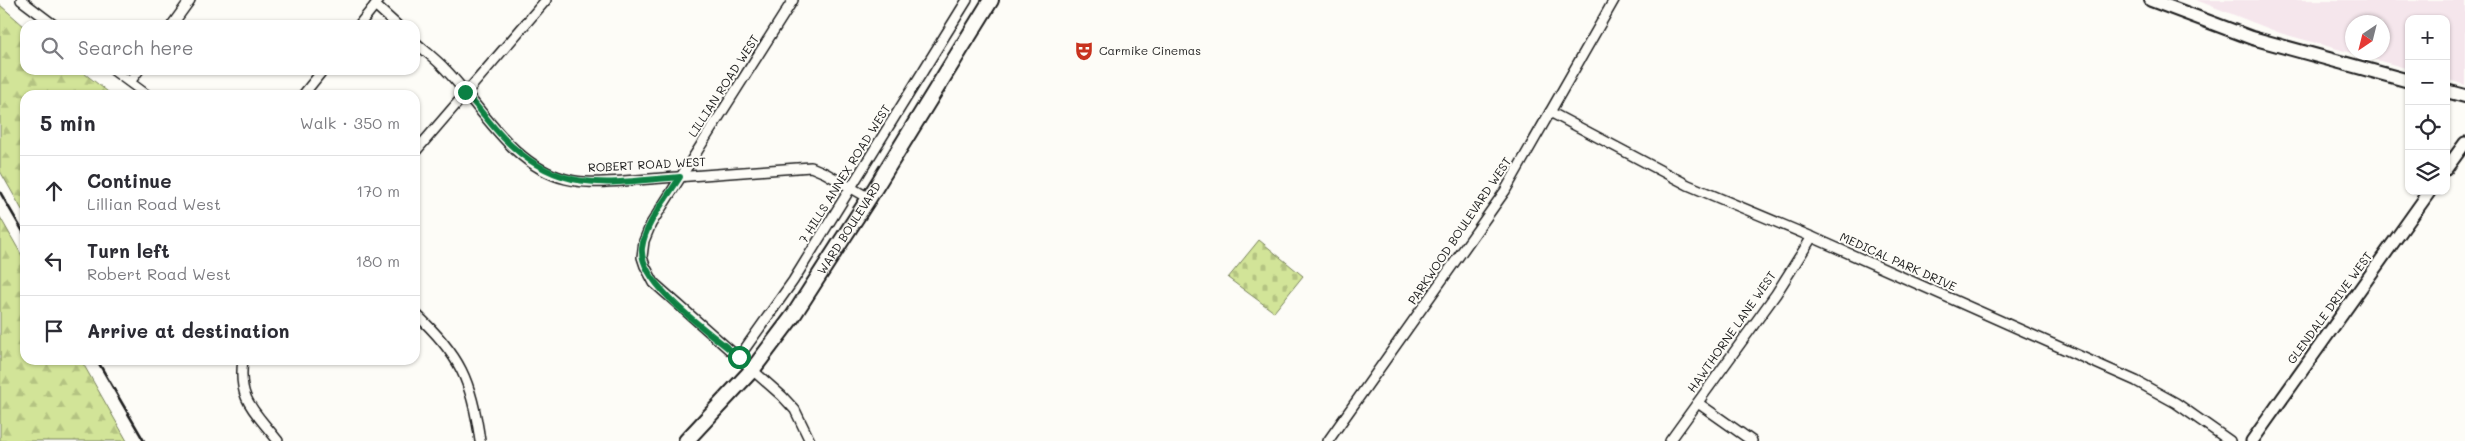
<!DOCTYPE html>
<meta charset="utf-8">
<style>
body{margin:0;font-family:Mali,sans-serif;background:#f7f7f7;color:#2b2b33}
.controls{position:absolute;right:15px;top:15px;display:grid;overflow:hidden;border-radius:10px;box-shadow:0 1px 4px #0004}
.controls button{width:45px;height:45px;display:grid;place-items:center;padding:0;border:0;border-bottom:1px solid #e1e1e2;background:#fff;color:#2b2b33;font:25px sans-serif}
.compass{position:absolute;left:2345px;top:15px;width:45px;height:45px;border-radius:50%;background:#fff;box-shadow:0 1px 4px #0004;rotate:215deg}
.stop{position:absolute;width:15px;height:15px;margin:-11px;border:4px solid #0b8043;border-radius:50%;background:#fff}
.stop.end{background:#0b8043;border-color:#fff;box-shadow:0 1px 5px #0008}
.list{margin:0;padding:0;list-style:none}
h2{display:flex;justify-content:space-between;align-items:center;height:65px;margin:0;padding:0 20px;font-size:21px}
h2 small{font-size:16px;font-weight:400;color:#7c7c81}
.list li{display:grid;grid-template-columns:32px 1fr auto;gap:15px;align-items:center;box-sizing:border-box;height:70px;padding:0 20px;border-top:1px solid #e1e1e2}
.list b{display:block;font-size:19px;white-space:nowrap}
.list p{margin:0;font-size:16px;white-space:nowrap;color:#7c7c81}
.list em{font-size:16px;font-style:normal;color:#7c7c81}
.icon{flex:none;width:28px;height:28px;fill:none;stroke:currentColor;stroke-width:2;stroke-linecap:round;stroke-linejoin:round}
.map{position:relative;flex:none;width:2465px;height:441px;overflow:hidden}
.search{position:absolute;background:#fff;box-shadow:0 1px 4px #0004;left:20px;top:20px;width:400px;height:55px;display:flex;align-items:center;gap:12px;box-sizing:border-box;padding:0 18px;border-radius:15px;color:#7c7c81;font-size:19px}
.panel{position:absolute;background:#fff;box-shadow:0 1px 4px #0004;left:20px;top:90px;width:400px;height:275px;border-radius:15px}
.map>svg:first-child{display:block}
.built{fill:#f5e6ec;fill-rule:evenodd}
.forest{fill:url(#forest-firs);stroke:#77805a}
.cemetery{fill:url(#cemetery-stones);stroke:#77805a}
.lines{fill:none;stroke-linecap:round;stroke-linejoin:round}
.minor-casing{stroke:#1c1c1c;stroke-width:12}
.tertiary-casing{stroke:#1c1c1c;stroke-width:15}
.secondary-casing{stroke:#1c1c1c;stroke-width:16}
.primary-casing{stroke:#1c1c1c;stroke-width:18}
.minor{stroke:#fdfcf7;stroke-width:9}
.tertiary{stroke:#fdfcf7;stroke-width:11}
.secondary{stroke:#fdfcf7;stroke-width:12}
.primary{stroke:#fdfcf7;stroke-width:14}
.rail{stroke:#1c1c1c;stroke-width:2.5}
.route{stroke:#0b8043;stroke-width:6}
.labels{text-anchor:middle;stroke-width:4;stroke-linejoin:round;paint-order:stroke}
.poi-label{font-size:12px;fill:#1c1c1c;stroke:#fdfcf7;text-anchor:start}
.street-label{font-size:12px;fill:#1c1c1c;stroke:#fdfcf7}
</style>
<div class="map">
<svg width="2465" height="441" viewBox="0 0 2465 441">
<defs>
<pattern id="forest-firs" width="22" height="20" patternUnits="userSpaceOnUse" patternTransform="scale(1.25)"><rect width="22" height="20" fill="#d2e498"/><path d="M5 1l3.5 6h-7zM16 11l3.5 6h-7z" fill="#b4c382"/></pattern>
<pattern id="cemetery-stones" width="16" height="16" patternUnits="userSpaceOnUse" patternTransform="scale(1.25)"><rect width="16" height="16" fill="#d2e498"/><path d="M2 7V4a2 2 0 0 1 4 0v3zM10 15v-3a2 2 0 0 1 4 0v3z" fill="#b4c382"/></pattern>
</defs>
<rect width="100%" height="100%" fill="#fdfcf7"/>
<filter id="ink" filterUnits="userSpaceOnUse"><feTurbulence type="fractalNoise" baseFrequency=".02" numOctaves="2"/><feDisplacementMap in="SourceGraphic" scale="10" xChannelSelector="R" yChannelSelector="G"/><feConvolveMatrix kernelMatrix="1 2 1 2 8 2 1 2 1" color-interpolation-filters="sRGB"/></filter>
<g filter="url(#ink)">
<path class="built" d="M2196 0H2465V85L2446 79V19H2409V69L2280 33ZM2352 22H2382V52H2352Z"/>
<g class="forest">
<polygon points="0,5 25,27 25,70 80,70 112,95 25,95 25,215 0,171"/>
<polygon points="0,217 25,261 25,360 81,360 127,441 0,441"/>
</g>
<polygon class="cemetery" points="1259,240 1303,276 1274,312 1228,278"/>
<g class="lines">
<defs>
<g id="minor">
<polyline points="21,0 54,25"/>
<polyline points="793,0 651,224 644,241 642,257 645,266 654,283 782,396 795,410 810,441"/>
<polyline points="375,5 397,25"/>
<polyline points="172,25 190,0"/>
<polyline points="359,25 379,0"/>
<path d="M415 42C425 51 437 60 446 70 482 107 512 166 566 179 585 184 604 182 623 181L811 167 825 173 869 198"/>
<polyline points="113,70 147,95"/>
<polyline points="130,82 139,70"/>
<polyline points="303,95 323,70"/>
<polyline points="1550,112 1688,185 1812,237 2136,381 2176,403 2230,441"/>
<polyline points="415,152 546,0"/>
<path d="M415 313C460 355 472 381 480 441"/>
<polyline points="739,357 793,281 967,0"/>
<path d="M243 360C237 401 256 412 278 441"/>
<polyline points="1698,403 1752,441"/>
<polyline points="1328,441 1505,191 1614,0"/>
<polyline points="1670,441 1776,294 1812,237"/>
</g>
<g id="tertiary">
<polyline points="2446,169 2465,143"/>
<polyline points="2252,441 2430,191"/>
</g>
<g id="secondary">
<polyline points="2151,0 2252,38 2409,81"/>
<polyline points="2446,91 2465,96"/>
</g>
<g id="primary">
<path id="s1" d="M686 441 753 369 793 316 869 198 991 0"/>
</g>
</defs>
<use href="#minor" class="minor-casing"/>
<use href="#tertiary" class="tertiary-casing"/>
<use href="#secondary" class="secondary-casing"/>
<use href="#primary" class="primary-casing"/>
<use href="#minor" class="minor"/>
<use href="#tertiary" class="tertiary"/>
<use href="#secondary" class="secondary"/>
<use href="#primary" class="primary"/>
<g class="rail">
<polyline points="0,192 25,235"/>
<polyline points="97,360 144,441"/>
</g>
</g>
</g>
<g class="lines" filter="url(#ink)">
<path class="route" d="M465 92C481 110 495 132 513 147 566 195 615 182 680 177 667 198 645 223 642 248 638 284 713 335 739 357"/>
</g>
<defs>
<symbol id="theatre-bare" viewBox="-9 -9 18 18"><path d="M-5-5.5Q0-4 5-5.5V0Q5 5 0 6Q-5 5-5 0ZM-3.3-2.5H-1v1.5H-3.3ZM1-2.5H3.3v1.5H1ZM-2.8 1Q0 5.5 2.8 1Z" fill="#c8321e" stroke="#fdfcf7" stroke-width="2.5" paint-order="stroke"/></symbol>
</defs>
<g fill-rule="evenodd">
<use href="#theatre-bare" x="1070" y="37" width="28" height="28"/>
</g>
<g class="labels">
<g class="poi-label">
<text x="1099" y="55">Carmike Cinemas</text>
</g>
<g class="street-label">
<text transform="translate(724 86) rotate(-57)" y="4">LILLIAN ROAD WEST</text>
<text transform="translate(647 165) rotate(-3)" y="4">ROBERT ROAD WEST</text>
<text transform="translate(845 174) rotate(-58)" y="4">7 HILLS ANNEX ROAD WEST</text>
<text dy="4" stroke="none"><textPath href="#s1" startOffset="269">WARD BOULEVARD</textPath></text>
<text transform="translate(1460 231) rotate(-56)" y="4">PARKWOOD BOULEVARD WEST</text>
<text transform="translate(1898 262) rotate(24)" y="4">MEDICAL PARK DRIVE</text>
<text transform="translate(2330 308) rotate(-54)" y="4">GLENDALE DRIVE WEST</text>
<text transform="translate(1732 332) rotate(-55)" y="4">HAWTHORNE LANE WEST</text>
</g>
</g>
</svg>
<div class="controls">
<button>+</button>
<button>−</button>
<button><svg class="icon" aria-label="locate" viewBox="0 0 24 24"><circle cx="12" cy="12" r="6"/><path d="M12 2v4M12 18v4M2 12h4M18 12h4"/></svg></button>
<button><svg class="icon" aria-label="layers" viewBox="0 0 24 24"><path d="M12 4l9 5-9 5-9-5zM3 14l9 5 9-5"/></svg></button>
</div>
<svg class="compass" viewBox="-18 -18 36 36"><path d="M0-13l5 13h-10z" fill="#e53935"/><path d="M0 13l5-13h-10z" fill="#7c7c81"/></svg>
<div class="stop" style="left:739px;top:357px"></div>
<div class="stop end" style="left:465px;top:92px"></div>
<div class="search"><svg class="icon" aria-label="search" viewBox="0 0 24 24"><circle cx="10" cy="10" r="6"/><path d="M15 15l6 6"/></svg>Search here</div>
<section class="panel">
<h2>5 min<small>Walk · 350 m</small></h2>
<ul class="list">
<li><svg class="icon" aria-label="ahead" viewBox="0 0 24 24"><path d="M12 20V5M6 11l6-6 6 6"/></svg><div><b>Continue</b><p>Lillian Road West</p></div><em>170 m</em></li>
<li><svg class="icon" aria-label="left" viewBox="0 0 24 24"><path d="M17 20v-9H6M10 6l-5 5 5 5"/></svg><div><b>Turn left</b><p>Robert Road West</p></div><em>180 m</em></li>
<li><svg class="icon" aria-label="arrive" viewBox="0 0 24 24"><path d="M6 21V4h12l-3 4 3 4H6"/></svg><div><b>Arrive at destination</b></div></li>
</ul>
</section>
</div>
